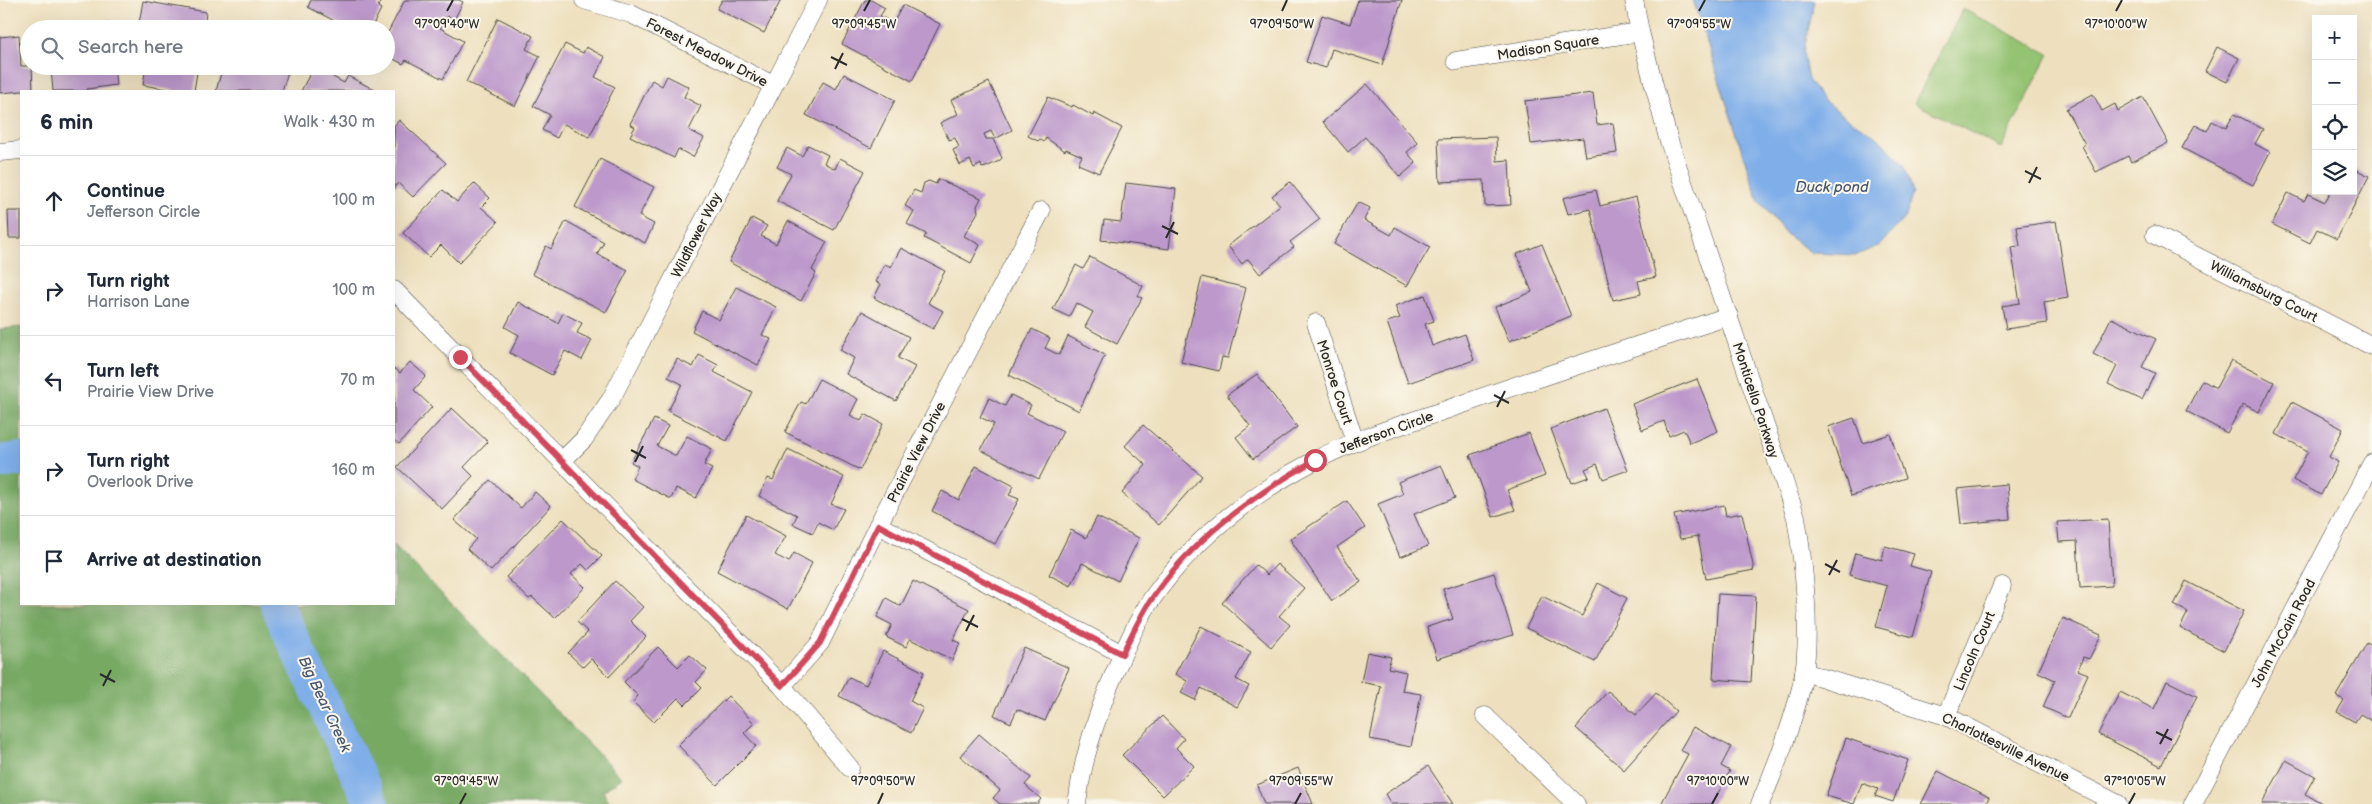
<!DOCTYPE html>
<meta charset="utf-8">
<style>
body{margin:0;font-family:"Balsamiq Sans",sans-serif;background:#f6f6f7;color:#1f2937}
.controls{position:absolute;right:15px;top:15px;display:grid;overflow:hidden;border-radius:0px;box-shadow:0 5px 20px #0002}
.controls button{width:45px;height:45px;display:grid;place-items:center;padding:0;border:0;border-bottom:1px solid #e0e1e3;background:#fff;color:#1f2937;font:25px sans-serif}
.stop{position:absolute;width:15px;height:15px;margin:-11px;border:4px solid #d1495b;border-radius:50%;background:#fff}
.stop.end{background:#d1495b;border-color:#fff;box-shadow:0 1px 5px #0008}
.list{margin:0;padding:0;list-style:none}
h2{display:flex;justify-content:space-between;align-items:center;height:65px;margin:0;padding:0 20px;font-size:21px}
h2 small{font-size:16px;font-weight:400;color:#747a83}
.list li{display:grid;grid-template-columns:32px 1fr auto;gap:15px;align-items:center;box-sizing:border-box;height:90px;padding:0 20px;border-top:1px solid #e0e1e3}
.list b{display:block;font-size:19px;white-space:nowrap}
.list p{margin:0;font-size:16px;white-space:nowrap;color:#747a83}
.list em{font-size:16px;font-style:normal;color:#747a83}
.icon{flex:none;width:28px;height:28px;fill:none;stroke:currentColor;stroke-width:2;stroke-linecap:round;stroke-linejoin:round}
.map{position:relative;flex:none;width:2372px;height:804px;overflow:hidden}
.search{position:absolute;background:#fff;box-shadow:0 5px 20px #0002;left:20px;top:20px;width:375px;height:55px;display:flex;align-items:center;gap:12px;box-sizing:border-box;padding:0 18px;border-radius:28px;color:#747a83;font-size:19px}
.panel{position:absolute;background:#fff;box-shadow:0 5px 20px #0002;left:20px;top:90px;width:375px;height:515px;border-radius:0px}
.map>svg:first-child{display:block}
.green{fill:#94c372;stroke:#60774e}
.forest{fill:#77a964;stroke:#516a48}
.water{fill:#7faee9;stroke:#556c8a}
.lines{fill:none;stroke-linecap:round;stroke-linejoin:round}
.river{stroke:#7faee9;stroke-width:34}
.building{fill:#bc98cb}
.minor-casing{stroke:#484641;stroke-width:19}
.minor{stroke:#fff;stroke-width:18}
.route{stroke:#d1495b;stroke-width:6}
.ticks{fill:none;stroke:#2b2b2b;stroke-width:2}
.labels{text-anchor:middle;stroke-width:4;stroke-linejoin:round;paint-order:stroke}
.street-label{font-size:14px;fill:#2b2b2b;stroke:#fbf7ec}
.water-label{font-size:15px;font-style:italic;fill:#48596e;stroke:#fbf7ec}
.ticks-label{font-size:12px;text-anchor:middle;fill:#2b2b2b;stroke:#fbf7ec;stroke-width:4;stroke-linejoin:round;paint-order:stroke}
</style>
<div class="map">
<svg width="2372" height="804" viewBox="0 0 2372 804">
<rect width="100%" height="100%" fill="#fbf7ec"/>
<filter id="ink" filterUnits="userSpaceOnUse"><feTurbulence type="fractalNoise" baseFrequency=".02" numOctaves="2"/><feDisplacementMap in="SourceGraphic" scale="10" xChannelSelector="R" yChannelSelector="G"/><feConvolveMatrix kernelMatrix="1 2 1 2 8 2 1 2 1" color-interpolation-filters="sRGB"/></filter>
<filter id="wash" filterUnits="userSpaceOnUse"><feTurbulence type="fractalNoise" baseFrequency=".0096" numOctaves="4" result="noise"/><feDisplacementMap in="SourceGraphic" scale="20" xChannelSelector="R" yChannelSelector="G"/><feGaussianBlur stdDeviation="1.12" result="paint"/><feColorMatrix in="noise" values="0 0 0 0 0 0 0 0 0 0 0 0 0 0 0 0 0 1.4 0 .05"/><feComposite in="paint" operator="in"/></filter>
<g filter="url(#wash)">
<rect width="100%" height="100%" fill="#eee0be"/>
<polygon class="green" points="1963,9 2049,54 2001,148 1914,103"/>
<polygon class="forest" points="21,327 21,604 394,604 394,545 622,778 603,791 610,804 0,804 0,329"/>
<polygon class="water" points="1693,0 1815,0 1803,53 1808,80 1823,100 1847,118 1877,137 1904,164 1913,192 1906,216 1880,245 1857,255 1812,253 1787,235 1758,200"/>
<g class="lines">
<g class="river">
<polyline points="0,462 21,459"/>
<polyline points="277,604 288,630 372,804"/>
</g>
</g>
<g id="blocks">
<g class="building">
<polygon points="311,0 381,0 378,7 381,9 371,29 350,29 308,7"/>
<polygon points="405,0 459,0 463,2 454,20 447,16 440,28 463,41 443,79 406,60 403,64 386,55 386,36"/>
<polygon points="722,0 781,0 764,33 717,9"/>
<polygon points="865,0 871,0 885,8 880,16 893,23 903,5 940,24 912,81 842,44"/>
<polygon points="1358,0 1402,0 1382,65 1332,49 1326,68 1306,62 1322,15 1350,24"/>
<polygon points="143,1 206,12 204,29 138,29"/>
<polygon points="498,18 533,36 526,49 540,56 515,106 466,82"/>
<polygon points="109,23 110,29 67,29 66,27"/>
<polygon points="19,35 21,66 32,66 33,90 0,93 0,37"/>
<polygon points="565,44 583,53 586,47 605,57 595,77 615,87 589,137 564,124 557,138 542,130 550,115 533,106"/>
<polygon points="2217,47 2239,58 2227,82 2205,71"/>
<polygon points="59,66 114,66 116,85 87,89 88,91 53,91 51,69 60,68"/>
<polygon points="146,66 198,66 194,91 177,91 143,85"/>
<polygon points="223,66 290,66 282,91 216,91"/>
<polygon points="314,66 326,66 336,71 333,77 344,83 348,76 377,91 301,91"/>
<polygon points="844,74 895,100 871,148 806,115 823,82 836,89"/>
<polygon points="667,76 689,87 684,97 701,106 689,130 704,138 693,157 678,149 674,158 630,136 635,127 630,124 652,80 662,86"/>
<polygon points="989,82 1012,130 995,139 991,131 984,134 986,139 993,139 1002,158 999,161 986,167 982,168 981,164 974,168 970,160 960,165 953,150 959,147 955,138 949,140 940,123 958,114 951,100"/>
<polygon points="1367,84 1418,143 1407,152 1416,163 1400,177 1365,137 1348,152 1323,122"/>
<polygon points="1593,93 1597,125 1613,123 1617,153 1586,157 1583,138 1531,144 1525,101"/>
<polygon points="2093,94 2102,111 2115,104 2118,111 2143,97 2168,143 2131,162 2128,156 2096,172 2082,146 2085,144 2066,109"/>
<polygon points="1048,97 1072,107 1073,105 1093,116 1094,113 1122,128 1099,173 1078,164 1082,156 1066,149 1065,151 1046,138 1044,142 1040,139 1038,141 1028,136"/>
<polygon points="2234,114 2263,129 2255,144 2270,152 2253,185 2182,148 2195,125 2207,131 2212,121 2226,128"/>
<polygon points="399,120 446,163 413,197 398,183 394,188 394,126"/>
<polygon points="1496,137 1497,161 1509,160 1511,205 1485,206 1484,180 1440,182 1438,139"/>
<polygon points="808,145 828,155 824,163 835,169 840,158 865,171 834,230 777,201 791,174 777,167 787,148 802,156"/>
<polygon points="600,159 654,187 639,216 654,224 645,243 575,207"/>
<polygon points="2353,168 2369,176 2337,239 2317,229 2310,243 2272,224 2288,193 2304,201 2308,194 2325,202 2331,191 2353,191"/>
<polygon points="938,179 981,198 977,206 978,212 964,236 980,245 971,263 924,238 926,234 907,224 914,211 905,206 914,190 921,193 924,183 929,181 936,184"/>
<polygon points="1290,182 1320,219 1290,242 1294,247 1260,274 1248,259 1242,264 1228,246 1280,205 1272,196"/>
<polygon points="474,183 490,198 481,207 498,222 459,263 441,245 429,257 403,233 443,190 457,202"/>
<polygon points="1126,183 1176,189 1169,249 1101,240 1104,220 1121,222"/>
<polygon points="1596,190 1600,206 1636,197 1656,277 1638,281 1641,294 1613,300 1590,209 1568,214 1563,198"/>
<polygon points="1358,202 1370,208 1364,220 1391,235 1395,227 1430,247 1407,286 1334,244"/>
<polygon points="8,211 21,211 21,238 9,238"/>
<polygon points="752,218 767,226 761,236 776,244 788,221 827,242 812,270 816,273 801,301 729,262"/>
<polygon points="566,221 604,242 597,254 628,270 606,312 532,274 546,246 551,249"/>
<polygon points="2056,221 2068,298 2044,302 2047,323 2006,329 2002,306 2020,303 2011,247 2020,246 2017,227"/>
<polygon points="1542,244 1571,316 1509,341 1495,307 1532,292 1517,254"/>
<polygon points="901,248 945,271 928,303 943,311 933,329 874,298 881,284 876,282 885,264 891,267"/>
<polygon points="1090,257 1143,286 1138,296 1142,298 1117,344 1085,327 1093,312 1076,303 1069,317 1053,309 1076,265 1083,269"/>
<polygon points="1202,277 1246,288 1228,358 1222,357 1219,371 1181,362"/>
<polygon points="736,287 776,307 762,335 771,339 758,365 692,331 702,311 719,320"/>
<polygon points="1425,295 1434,321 1425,324 1432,346 1465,334 1474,360 1408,383 1387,322 1400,318 1395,306"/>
<polygon points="518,302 558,323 563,313 582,323 577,333 592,340 582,360 565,351 552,375 510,353 519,335 505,327"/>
<polygon points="862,311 909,337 898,358 915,367 896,401 846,374 854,358 840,350"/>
<polygon points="2111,318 2156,339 2142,367 2155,373 2142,400 2108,384 2117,366 2093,354"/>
<polygon points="1032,329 1050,338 1045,348 1059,355 1068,336 1105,355 1079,411 1009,375"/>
<polygon points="699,355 718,365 714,372 752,392 727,441 668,411 682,384 668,377 677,359 693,367"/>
<polygon points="2231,360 2274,382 2259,412 2243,404 2227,433 2186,411 2202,380 2216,388"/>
<polygon points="410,362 426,376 414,390 432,407 399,444 394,440 394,368 400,373"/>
<polygon points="1257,374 1297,427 1253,459 1236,437 1250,426 1227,395"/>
<polygon points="819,379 858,399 850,415 861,421 865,414 883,424 860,470 785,432 801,402 806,404"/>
<polygon points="1697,379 1718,431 1690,443 1684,430 1669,436 1664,421 1642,430 1632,404"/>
<polygon points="1011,395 1031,405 1027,413 1063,431 1039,479 981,450 994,424 980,417 989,398 1005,406"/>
<polygon points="2292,402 2343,429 2329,457 2338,462 2321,495 2293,480 2308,451 2276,434"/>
<polygon points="452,408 488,442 464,467 473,476 442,509 397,467"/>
<polygon points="1604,408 1628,470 1603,479 1597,464 1585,469 1589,477 1572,483 1551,429"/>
<polygon points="1854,418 1863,443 1890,434 1905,478 1851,496 1828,427"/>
<polygon points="654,419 668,426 657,446 676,456 687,436 712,449 704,465 712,469 696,498 676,488 671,499 632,479 638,466 631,462"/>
<polygon points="1143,425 1202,476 1159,525 1122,493 1146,465 1125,446"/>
<polygon points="1529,433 1545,476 1507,490 1515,510 1493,517 1470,455"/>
<polygon points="788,449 844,477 831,504 844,509 833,530 818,522 813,533 793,524 797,515 759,496 768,478 773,480"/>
<polygon points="1441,465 1455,498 1414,514 1428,546 1400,557 1378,504 1403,494 1398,482"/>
<polygon points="976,466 1014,486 1009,495 1019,499 995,544 932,511 942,491 959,500"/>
<polygon points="490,480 521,508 535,492 551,506 491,571 467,549 476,539 454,520"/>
<polygon points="2007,484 2010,519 1961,524 1957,489"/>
<polygon points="1347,501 1365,528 1337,547 1361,582 1332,601 1290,539"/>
<polygon points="1724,505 1726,516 1742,513 1754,570 1706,579 1698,536 1680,539 1674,515"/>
<polygon points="746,515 786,536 775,555 789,562 794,553 812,563 788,609 717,571"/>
<polygon points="1097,517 1139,538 1118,581 1082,563 1071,586 1049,575 1071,530 1086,538"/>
<polygon points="563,519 602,556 588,570 582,564 571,574 585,587 555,618 532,597 529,599 506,577"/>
<polygon points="2108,519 2112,586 2080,588 2077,541 2059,542 2057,522"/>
<polygon points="1885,546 1914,554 1910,566 1931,572 1913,637 1876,627 1887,586 1849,575 1855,553 1882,560"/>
<polygon points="1277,564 1304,588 1279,616 1290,625 1271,647 1222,603 1256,565 1267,575"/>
<polygon points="1494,573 1513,635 1437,659 1427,627 1453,619 1443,589"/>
<polygon points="615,581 643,607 630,621 646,637 609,677 591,659 583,667 568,653 588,632 577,622"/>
<polygon points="913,581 969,609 953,640 960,643 952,660 910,639 906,647 886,637 892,625 877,617 886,598 901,606"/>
<polygon points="2186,581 2244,611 2224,651 2180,628 2188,612 2174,605"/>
<polygon points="1598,583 1627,598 1595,662 1526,628 1542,596 1582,616"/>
<polygon points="1718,594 1756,596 1751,682 1713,679"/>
<polygon points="2063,618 2101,635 2089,659 2083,657 2078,670 2088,674 2068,718 2043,707 2055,680 2038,672"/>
<polygon points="1201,626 1251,652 1236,679 1249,686 1237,707 1201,688 1195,700 1181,693 1187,681 1175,674"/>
<polygon points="2367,643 2372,646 2372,721 2360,714 2355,722 2337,712 2344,700 2336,696"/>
<polygon points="658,647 678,667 690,655 707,670 696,682 702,688 685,705 678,698 654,722 633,702 638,696 624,682"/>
<polygon points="1024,648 1069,668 1045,721 1017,709 1011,723 994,715"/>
<polygon points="883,651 924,672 910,701 923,708 911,733 839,696 849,677 866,685"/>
<polygon points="1367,652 1391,657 1388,668 1406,672 1402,691 1421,694 1411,747 1370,739 1381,686 1361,682"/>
<polygon points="2167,681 2197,696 2161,766 2098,734 2120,692 2154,709"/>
<polygon points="1608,691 1636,715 1656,693 1676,711 1624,770 1576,728"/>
<polygon points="728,696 754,723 744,733 756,746 717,785 678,745"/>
<polygon points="1162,716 1184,739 1176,748 1194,766 1163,796 1122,755"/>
<polygon points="1693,727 1731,747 1721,766 1730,771 1712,804 1661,804 1688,754 1680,750"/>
<polygon points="979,734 1031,778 1025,785 1041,799 1037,804 1000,804 993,798 1000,790 960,756"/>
<polygon points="1846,738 1908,760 1893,802 1875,796 1878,789 1862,783 1854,804 1826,796"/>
<polygon points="2286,760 2315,776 2305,794 2324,804 2262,804"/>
<polygon points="1428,766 1453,804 1391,804 1385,794"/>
<polygon points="1298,768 1313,804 1264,804 1257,785"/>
<polygon points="1938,771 1989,797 1986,804 1921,804"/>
</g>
</g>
</g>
<g filter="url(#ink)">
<use href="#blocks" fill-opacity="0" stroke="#484641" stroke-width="1"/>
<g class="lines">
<defs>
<g id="minor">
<polyline points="584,0 631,14 773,85"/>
<path d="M1634 0 1640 32 1668 138 1796 517C1804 565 1813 642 1801 688 1791 728 1776 767 1760 804"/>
<polyline points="1456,61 1640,32"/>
<polyline points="0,152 21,150"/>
<polyline points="2155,235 2372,346"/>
<polyline points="394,290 782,686 850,768"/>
<polyline points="1316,323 1355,442"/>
<polyline points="562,461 584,439 611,399 818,0"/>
<polyline points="878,525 1122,654"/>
<polyline points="1804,672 1946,716 2118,804"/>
<polyline points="782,686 820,643 878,525 1041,211"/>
<polyline points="1485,716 1576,804"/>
<polyline points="1946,716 2002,586"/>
<path d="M1077 804C1082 762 1094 725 1109 686 1121 658 1133 628 1149 603 1190 542 1249 495 1314 461 1361 436 1415 421 1466 403 1553 372 1641 345 1729 316"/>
<polyline points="2193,804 2372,463"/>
</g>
</defs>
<use href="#minor" class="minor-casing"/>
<use href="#minor" class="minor"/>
</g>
</g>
<g class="lines" filter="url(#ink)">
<path class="route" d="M460 357 782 686 820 643 878 525 1122 654C1131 637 1139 619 1149 603 1190 540 1251 497 1315 460"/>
</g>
<path class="ticks" d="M447 11 453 0M864 11 870 0M1282 11 1287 0M1699 11 1705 0M2116 11 2122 0M831 57 847 65M835 69 843 53M2025 171 2041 179M2029 183 2037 167M1162 226 1178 234M1166 238 1174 222M1494 395 1509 403M1497 407 1505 391M631 450 646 458M635 462 643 446M1825 564 1840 572M1829 575 1837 560M962 619 978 627M966 631 974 615M100 674 115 682M103 686 111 670M2156 732 2172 740M2160 744 2168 729M460 804 466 793M878 804 883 793M1295 804 1301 793M1712 804 1718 793M2129 804 2135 793"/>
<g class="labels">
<g class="street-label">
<text transform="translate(1548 47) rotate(-9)" y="5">Madison Square</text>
<text transform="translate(707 52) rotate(27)" y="5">Forest Meadow Drive</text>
<text transform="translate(696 235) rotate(-63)" y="5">Wildflower Way</text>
<text transform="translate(2264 291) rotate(27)" y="5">Williamsburg Court</text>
<text transform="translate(1335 382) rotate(72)" y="5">Monroe Court</text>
<text transform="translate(1756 400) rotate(72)" y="5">Monticello Parkway</text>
<text transform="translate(1386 432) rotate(-20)" y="5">Jefferson Circle</text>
<text transform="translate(916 452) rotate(-63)" y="5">Prairie View Drive</text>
<text transform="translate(2283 633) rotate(-62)" y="5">John McCain Road</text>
<text transform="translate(1974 651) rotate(-67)" y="5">Lincoln Court</text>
<text transform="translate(2006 747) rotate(26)" y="5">Charlottesville Avenue</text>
</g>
<g class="water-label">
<text x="1832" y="192">Duck pond</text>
<text transform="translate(325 704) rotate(65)" y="5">Big Bear Creek</text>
</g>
</g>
<g class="ticks-label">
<text x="447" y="28">97°09'40"W</text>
<text x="864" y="28">97°09'45"W</text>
<text x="1282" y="28">97°09'50"W</text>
<text x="1699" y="28">97°09'55"W</text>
<text x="2116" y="28">97°10'00"W</text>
<text x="466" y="785">97°09'45"W</text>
<text x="883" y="785">97°09'50"W</text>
<text x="1301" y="785">97°09'55"W</text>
<text x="1718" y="785">97°10'00"W</text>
<text x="2135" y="785">97°10'05"W</text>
</g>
</svg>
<div class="controls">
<button>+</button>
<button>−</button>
<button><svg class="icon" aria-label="locate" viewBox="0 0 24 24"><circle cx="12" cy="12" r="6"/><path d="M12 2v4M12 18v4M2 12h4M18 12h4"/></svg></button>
<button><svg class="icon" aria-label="layers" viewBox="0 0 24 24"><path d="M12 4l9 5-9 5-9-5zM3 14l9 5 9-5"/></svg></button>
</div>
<div class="stop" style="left:1315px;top:460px"></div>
<div class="stop end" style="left:460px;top:357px"></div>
<div class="search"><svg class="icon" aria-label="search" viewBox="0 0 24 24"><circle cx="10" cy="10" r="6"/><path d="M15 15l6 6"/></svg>Search here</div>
<section class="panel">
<h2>6 min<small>Walk · 430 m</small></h2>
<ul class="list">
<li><svg class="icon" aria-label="ahead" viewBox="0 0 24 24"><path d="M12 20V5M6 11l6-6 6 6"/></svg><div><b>Continue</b><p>Jefferson Circle</p></div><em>100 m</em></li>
<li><svg class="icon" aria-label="right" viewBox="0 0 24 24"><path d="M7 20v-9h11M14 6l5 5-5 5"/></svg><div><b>Turn right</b><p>Harrison Lane</p></div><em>100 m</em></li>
<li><svg class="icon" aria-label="left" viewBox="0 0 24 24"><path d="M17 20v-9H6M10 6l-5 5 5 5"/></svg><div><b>Turn left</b><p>Prairie View Drive</p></div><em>70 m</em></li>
<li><svg class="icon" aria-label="right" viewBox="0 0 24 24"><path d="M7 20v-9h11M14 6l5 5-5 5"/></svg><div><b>Turn right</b><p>Overlook Drive</p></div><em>160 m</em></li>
<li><svg class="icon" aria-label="arrive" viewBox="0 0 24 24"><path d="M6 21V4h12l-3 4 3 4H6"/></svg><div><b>Arrive at destination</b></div></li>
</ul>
</section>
</div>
